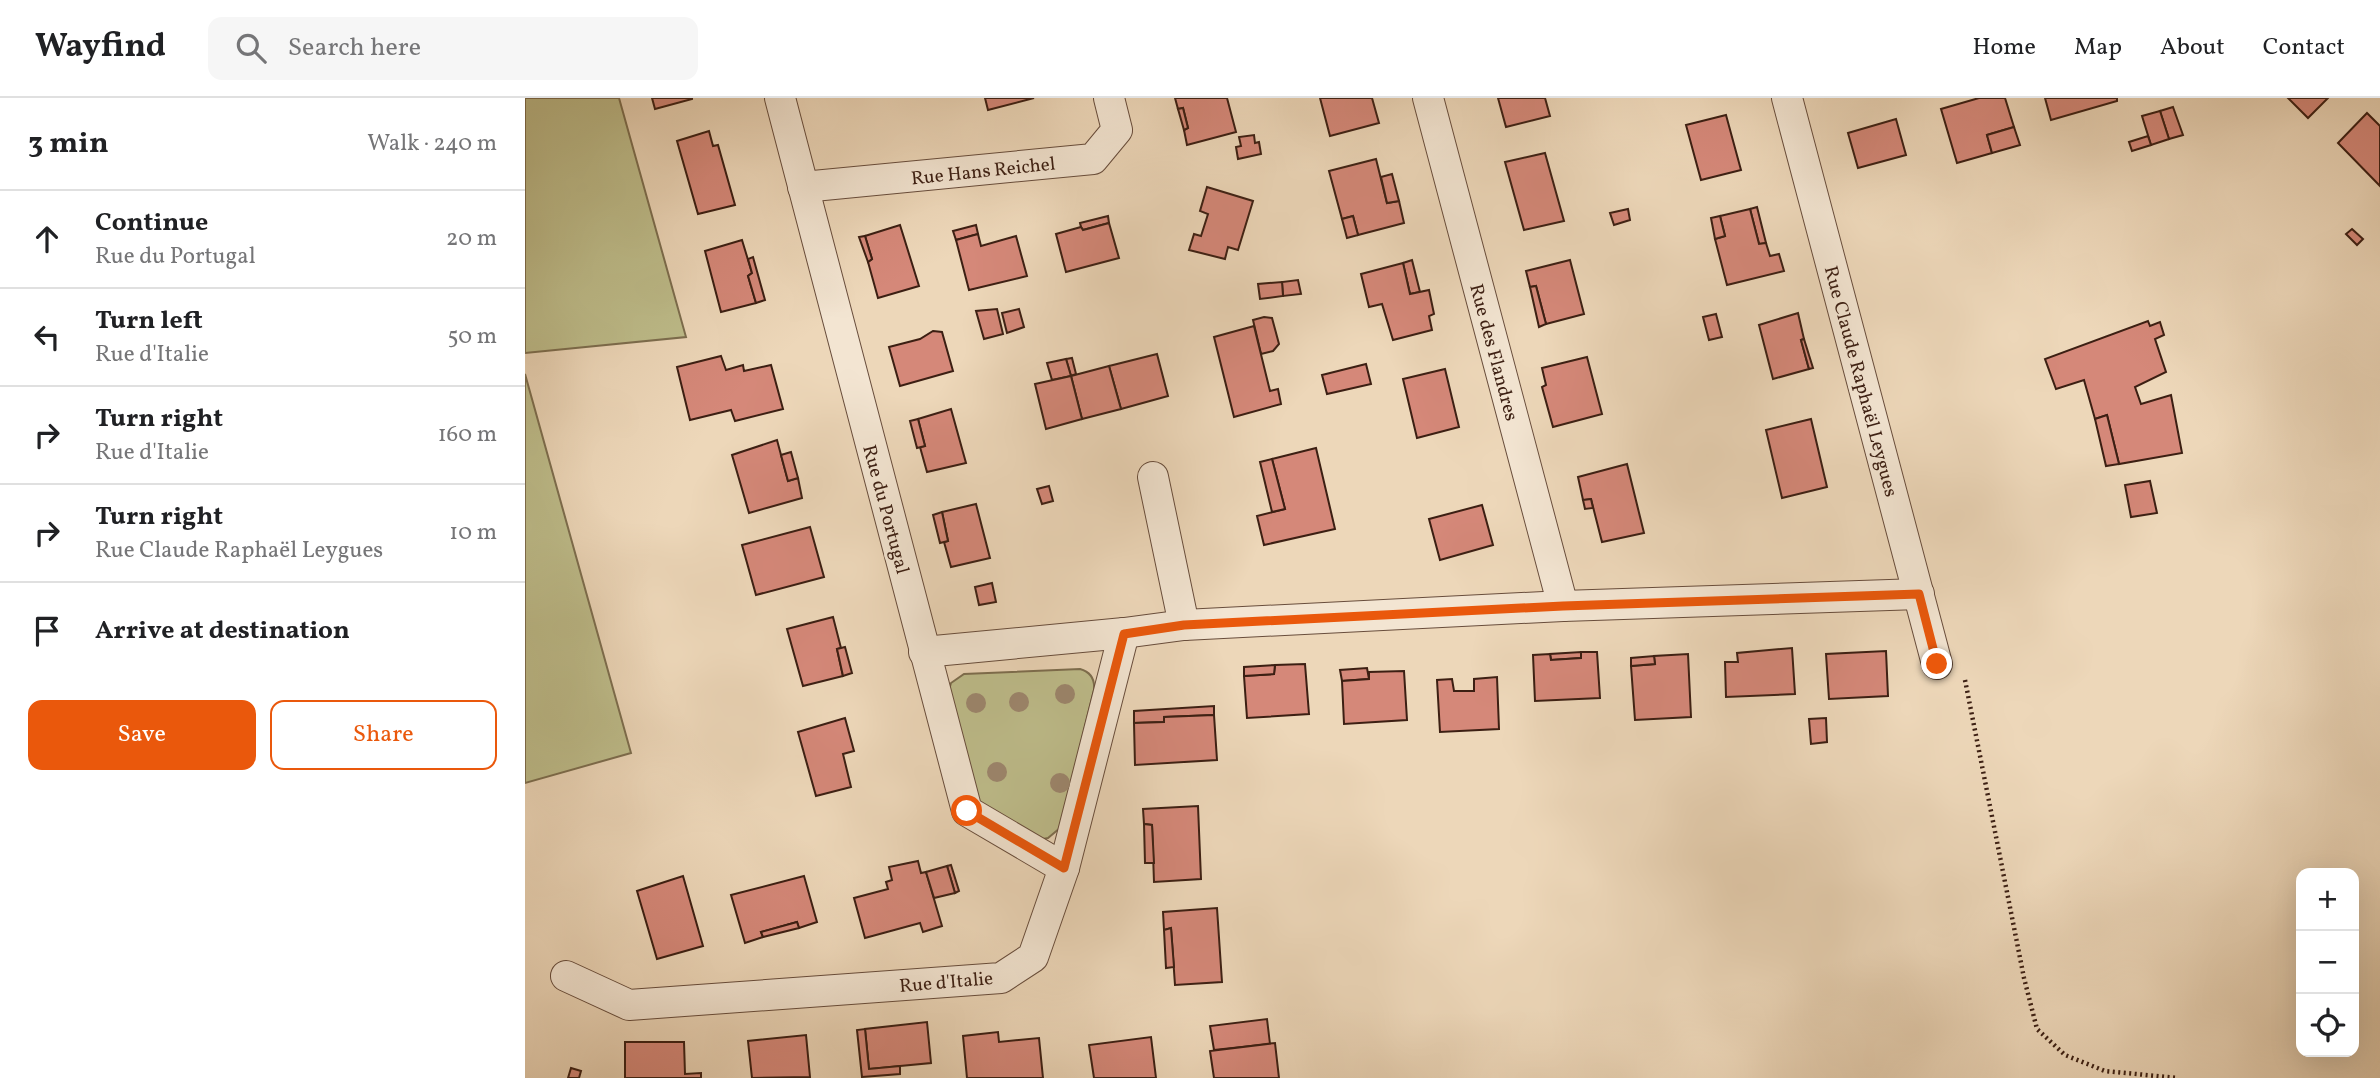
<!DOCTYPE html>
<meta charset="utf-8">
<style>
body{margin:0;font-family:Vollkorn,serif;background:#f6f6f6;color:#202124}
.controls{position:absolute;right:21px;bottom:21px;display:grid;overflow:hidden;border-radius:14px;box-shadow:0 7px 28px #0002}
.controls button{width:63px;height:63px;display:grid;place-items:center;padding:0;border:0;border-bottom:2px solid #e0e0e0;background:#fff;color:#202124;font:35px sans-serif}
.stop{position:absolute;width:21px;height:21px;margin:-16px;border:5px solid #ea580c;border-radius:50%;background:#fff}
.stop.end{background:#ea580c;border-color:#fff;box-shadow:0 2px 7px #0008}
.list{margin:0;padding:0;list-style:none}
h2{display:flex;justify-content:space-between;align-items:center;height:91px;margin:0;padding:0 28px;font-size:30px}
h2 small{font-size:23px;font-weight:400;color:#757577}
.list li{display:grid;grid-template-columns:46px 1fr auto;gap:21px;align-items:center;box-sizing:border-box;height:98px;padding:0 28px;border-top:2px solid #e0e0e0}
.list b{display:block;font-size:26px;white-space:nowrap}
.list p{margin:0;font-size:23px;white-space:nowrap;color:#757577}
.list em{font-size:23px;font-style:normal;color:#757577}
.actions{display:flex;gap:14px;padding:21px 28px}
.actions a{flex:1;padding:16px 0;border:2px solid #ea580c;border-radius:14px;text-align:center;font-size:24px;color:#ea580c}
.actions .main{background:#ea580c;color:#fff}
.icon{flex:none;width:38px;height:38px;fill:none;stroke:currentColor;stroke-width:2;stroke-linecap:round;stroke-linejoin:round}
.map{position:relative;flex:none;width:1855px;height:980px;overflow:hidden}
header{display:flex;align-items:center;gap:42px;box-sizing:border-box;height:98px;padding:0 35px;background:#fff;border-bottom:2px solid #e0e0e0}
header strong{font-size:33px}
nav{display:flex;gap:38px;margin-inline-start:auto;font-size:24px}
.search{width:490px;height:63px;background:#f6f6f6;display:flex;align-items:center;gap:18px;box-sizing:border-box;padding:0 24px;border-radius:14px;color:#757577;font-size:26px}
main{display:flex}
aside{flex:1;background:#fff}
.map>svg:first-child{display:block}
.green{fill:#bebd8b;stroke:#7d6e4f;stroke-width:2}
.building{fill:#d58879;stroke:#3c1f13;stroke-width:2}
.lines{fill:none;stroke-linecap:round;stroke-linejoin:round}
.minor-casing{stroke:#684d3c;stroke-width:32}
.path{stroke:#3c1f13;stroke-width:4.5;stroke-dasharray:2 3.5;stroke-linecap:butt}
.minor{stroke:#f3e5d2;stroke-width:30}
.tree{fill:#9d876e}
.route{stroke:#ea580c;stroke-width:9}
.labels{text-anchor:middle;stroke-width:6;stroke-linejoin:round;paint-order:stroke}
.street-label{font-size:19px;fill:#3c1f13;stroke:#f3e5d2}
</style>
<header>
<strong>Wayfind</strong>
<div class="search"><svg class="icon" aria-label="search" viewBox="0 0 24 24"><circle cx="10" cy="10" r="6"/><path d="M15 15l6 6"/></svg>Search here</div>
<nav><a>Home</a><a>Map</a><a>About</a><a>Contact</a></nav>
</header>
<main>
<aside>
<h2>3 min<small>Walk · 240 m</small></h2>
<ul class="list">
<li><svg class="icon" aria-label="ahead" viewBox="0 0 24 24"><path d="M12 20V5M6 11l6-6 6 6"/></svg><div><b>Continue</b><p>Rue du Portugal</p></div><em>20 m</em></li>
<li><svg class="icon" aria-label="left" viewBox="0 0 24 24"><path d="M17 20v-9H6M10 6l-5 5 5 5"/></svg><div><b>Turn left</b><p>Rue d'Italie</p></div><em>50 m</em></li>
<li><svg class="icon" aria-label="right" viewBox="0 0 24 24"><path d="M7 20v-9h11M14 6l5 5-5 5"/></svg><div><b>Turn right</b><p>Rue d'Italie</p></div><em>160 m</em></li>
<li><svg class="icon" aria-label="right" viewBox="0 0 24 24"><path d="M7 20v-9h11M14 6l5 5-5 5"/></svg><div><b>Turn right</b><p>Rue Claude Raphaël Leygues</p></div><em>10 m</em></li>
<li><svg class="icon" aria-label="arrive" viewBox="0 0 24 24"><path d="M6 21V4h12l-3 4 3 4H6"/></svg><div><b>Arrive at destination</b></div></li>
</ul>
<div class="actions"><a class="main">Save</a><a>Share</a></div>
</aside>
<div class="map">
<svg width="1855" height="980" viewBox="0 0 1855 980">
<rect width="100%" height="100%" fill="#edd7b9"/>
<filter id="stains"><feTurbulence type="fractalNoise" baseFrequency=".00286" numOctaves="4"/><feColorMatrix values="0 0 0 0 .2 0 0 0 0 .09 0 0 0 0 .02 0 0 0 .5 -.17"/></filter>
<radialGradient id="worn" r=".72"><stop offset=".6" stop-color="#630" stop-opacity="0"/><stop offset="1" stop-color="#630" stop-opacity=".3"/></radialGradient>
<g class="green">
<polygon points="0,0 94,0 161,239 0,255"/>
<polygon points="0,276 106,655 0,685"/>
<path d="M555 571C566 574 570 581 569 592L535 730 523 740 513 742 452 707 423 595 426 585 439 576Z"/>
</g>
<g class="building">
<polygon points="127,0 167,0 167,1 130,11"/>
<polygon points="460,0 509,0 463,12"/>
<polygon points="650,0 702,0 711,34 662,47 659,32 663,30 658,10 653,11"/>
<polygon points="795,0 847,0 854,25 805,38"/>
<polygon points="973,0 1020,0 1025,18 981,29"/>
<polygon points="1454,0 1480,0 1489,29 1462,37 1467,55 1432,65 1416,11"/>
<polygon points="1520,0 1592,0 1592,3 1526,22"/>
<polygon points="1763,0 1803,0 1783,20"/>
<polygon points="1648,9 1658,37 1644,41 1635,13"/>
<polygon points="658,10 663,30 659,32 653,11"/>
<polygon points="1635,13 1644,41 1626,47 1617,18"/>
<polygon points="1842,15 1855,28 1855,88 1813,45"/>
<polygon points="1201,17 1216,72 1176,82 1161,27"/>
<polygon points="1371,21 1381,57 1333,70 1323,35"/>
<polygon points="1489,29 1495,47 1467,55 1462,37"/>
<polygon points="184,33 188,48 193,47 210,107 173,116 152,43"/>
<polygon points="729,37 730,45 734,44 736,56 713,61 711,49 716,48 714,39"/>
<polygon points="1623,38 1626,47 1607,53 1604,44"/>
<polygon points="1020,55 1039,123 999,132 980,64"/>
<polygon points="851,61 862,105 874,103 879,125 833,137 828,118 817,121 804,73"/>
<polygon points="867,76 874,103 862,105 856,79"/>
<polygon points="682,89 728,103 713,152 703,149 700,161 664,152 669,136 676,138 683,116 675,113"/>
<polygon points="1232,109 1241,145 1234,146 1225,111"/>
<polygon points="1103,111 1105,122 1089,127 1085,115"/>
<polygon points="1225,111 1234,146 1241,145 1245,158 1254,156 1259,173 1202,187 1190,141 1200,138 1195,118"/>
<polygon points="583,118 584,125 558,132 556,129 555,125"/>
<polygon points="828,118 833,137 822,140 817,121"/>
<polygon points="1195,118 1200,138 1190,141 1186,120"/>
<polygon points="584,125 594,160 541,174 531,136 556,129 558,132"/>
<polygon points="375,127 394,188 353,200 343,164 347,161 340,138"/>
<polygon points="451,127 453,136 431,142 428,133"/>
<polygon points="1827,131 1838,141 1832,147 1821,136"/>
<polygon points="453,136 456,148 491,138 502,178 444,192 431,142"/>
<polygon points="340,138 347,161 343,164 334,139"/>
<polygon points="217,142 227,175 223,178 231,205 196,214 180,153"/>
<polygon points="228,159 240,202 231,205 223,178 227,175 223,161"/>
<polygon points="887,162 895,194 885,196 878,165"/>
<polygon points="1045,162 1059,216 1021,226 1011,188 1005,189 1001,173"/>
<polygon points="878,165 885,196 904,192 909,216 904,218 907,232 868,242 857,206 844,209 836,176"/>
<polygon points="773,182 776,196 758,198 757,184"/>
<polygon points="757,184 758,198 735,201 733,186"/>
<polygon points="1011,188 1021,226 1014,229 1005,189"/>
<polygon points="472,211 478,236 459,241 451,213"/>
<polygon points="494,211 499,229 482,235 477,215"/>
<polygon points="1273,215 1279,241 1276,242 1284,271 1248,281 1234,227"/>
<polygon points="1191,216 1197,239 1184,242 1178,219"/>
<polygon points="739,219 747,220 754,246 748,253 736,256 728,222"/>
<polygon points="1623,223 1625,228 1635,224 1639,237 1630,241 1641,274 1610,289 1616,306 1646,297 1657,355 1594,366 1582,317 1570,321 1559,282 1531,291 1520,261"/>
<polygon points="729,228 745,293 753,291 756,306 709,319 689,239"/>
<polygon points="408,233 417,234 428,273 375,288 364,249 395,241"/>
<polygon points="1279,241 1288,270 1284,271 1276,242"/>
<polygon points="632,256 643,298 596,311 584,268"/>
<polygon points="196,258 201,272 218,267 219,273 246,267 258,311 210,323 206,312 165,322 152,269"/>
<polygon points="1062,259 1077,316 1028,329 1017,289 1021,287 1017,270"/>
<polygon points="547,260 551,276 546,278 541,261"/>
<polygon points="541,261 546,278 527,282 522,265"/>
<polygon points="841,266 846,286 802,296 797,277"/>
<polygon points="584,268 596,311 557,321 546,278"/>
<polygon points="920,271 934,329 892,340 878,281"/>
<polygon points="546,278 557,321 521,331 510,286"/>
<polygon points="426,311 441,365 402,374 395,349 400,348 393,321"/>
<polygon points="1582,317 1594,366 1581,368 1570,321"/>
<polygon points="393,321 400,348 392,350 385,323"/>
<polygon points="1286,321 1302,389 1257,400 1241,332"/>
<polygon points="252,342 263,383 273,380 277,400 224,415 207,357"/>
<polygon points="791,350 810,431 739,447 732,418 760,411 747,361"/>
<polygon points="266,354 273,380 263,383 256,357"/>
<polygon points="747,361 760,411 747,414 735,364"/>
<polygon points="1102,366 1119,435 1077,444 1066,401 1058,402 1053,379"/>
<polygon points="1625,383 1632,415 1606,419 1600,387"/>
<polygon points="524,388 528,403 517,406 512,391"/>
<polygon points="1066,401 1068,410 1060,411 1058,402"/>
<polygon points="451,406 465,460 426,469 419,444 423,443 417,414"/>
<polygon points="957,407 968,447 915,462 904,421"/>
<polygon points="417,414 423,443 415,445 408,417"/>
<polygon points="285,429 299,479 231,497 217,447"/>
<polygon points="467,485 471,504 454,507 450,489"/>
<polygon points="308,519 316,550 312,551 318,578 278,588 262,531"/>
<polygon points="320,549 327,575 318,578 312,551"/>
<polygon points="1267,550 1270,596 1201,599 1200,564 1213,564 1212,555"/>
<polygon points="1361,553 1363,598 1304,601 1301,556"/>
<polygon points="1056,554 1056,560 1026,562 1025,556"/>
<polygon points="1056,554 1072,554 1075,600 1010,603 1008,557 1025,556 1026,562 1056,560"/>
<polygon points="1163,556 1166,619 1110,622 1106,568 1130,566 1129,558"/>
<polygon points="1129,558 1130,566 1106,568 1106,560"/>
<polygon points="780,566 784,616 722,620 719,578 749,576 750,567"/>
<polygon points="750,567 749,576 719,578 719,569"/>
<polygon points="842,570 844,581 817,583 815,572"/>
<polygon points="879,573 882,622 819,626 817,583 844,581 844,574"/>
<polygon points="972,579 974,631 915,634 912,582 927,581 929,593 949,593 949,581"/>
<polygon points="689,608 689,617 639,619 639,624 609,625 609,613"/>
<polygon points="689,617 692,662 610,667 609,625 639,624 639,619"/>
<polygon points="320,620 329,653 318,656 326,689 291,698 273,634"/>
<polygon points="1301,620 1302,644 1286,646 1284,621"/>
<polygon points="673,708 676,781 629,784 627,727 619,726 618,711"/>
<polygon points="619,726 627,727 629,765 620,765"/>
<polygon points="393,763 396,775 401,774 417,828 398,834 395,825 340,840 329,800 363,791 361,784 367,782 364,769"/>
<polygon points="426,767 434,793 430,795 422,768"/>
<polygon points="422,768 430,795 409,800 401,774"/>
<polygon points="158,778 178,848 132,861 112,793"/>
<polygon points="279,778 292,824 274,830 272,824 236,834 238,839 220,845 206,797"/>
<polygon points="692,810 697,884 650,887 646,830 639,832 638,814"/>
<polygon points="272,824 274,830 238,839 236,834"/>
<polygon points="646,830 649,869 641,870 639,832"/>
<polygon points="742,921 745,946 689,952 685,928"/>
<polygon points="402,924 406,965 344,971 340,931"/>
<polygon points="340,931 344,971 375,968 375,976 337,979 332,932"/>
<polygon points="473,934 474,944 514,940 518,980 442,980 438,938"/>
<polygon points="281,937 285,979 227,980 223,943"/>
<polygon points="626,939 631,980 569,980 564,947"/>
<polygon points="100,944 159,944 160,976 176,975 176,980 100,980"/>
<polygon points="750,945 754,980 689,980 685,953"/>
<polygon points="46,970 56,973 54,980 43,980"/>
</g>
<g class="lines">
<defs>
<g id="minor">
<polyline points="255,0 442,713 539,770"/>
<polyline points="903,0 1038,508"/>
<polyline points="1262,0 1412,566"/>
<polyline points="278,89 568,61 592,32 584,0"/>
<polyline points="628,379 659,527"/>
<polyline points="399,554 599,535 659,527 1038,508 1394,496"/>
<polyline points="41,878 104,907 476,880 508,859 539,770 599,535"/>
</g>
</defs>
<use href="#minor" class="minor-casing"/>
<polyline class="path" points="1440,582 1499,880 1512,931 1540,957 1580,973 1652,980"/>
<use href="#minor" class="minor"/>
</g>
<g class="tree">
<circle cx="540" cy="596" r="10"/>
<circle cx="494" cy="604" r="10"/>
<circle cx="451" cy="605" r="10"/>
<circle cx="472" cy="674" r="10"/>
<circle cx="535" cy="685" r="10"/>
</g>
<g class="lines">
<polyline class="route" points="442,713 539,770 599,536 659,527 1038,508 1394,496 1412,566"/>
</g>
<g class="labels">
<g class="street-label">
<text transform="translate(458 72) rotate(-6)" y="7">Rue Hans Reichel</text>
<text transform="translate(970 254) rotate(75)" y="7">Rue des Flandres</text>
<text transform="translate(1337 283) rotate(75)" y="7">Rue Claude Raphaël Leygues</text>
<text transform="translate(362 411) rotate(75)" y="7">Rue du Portugal</text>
<text transform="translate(421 883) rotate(-5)" y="7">Rue d'Italie</text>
</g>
</g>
<rect width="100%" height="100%" filter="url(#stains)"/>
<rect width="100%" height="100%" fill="url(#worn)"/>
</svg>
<div class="controls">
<button>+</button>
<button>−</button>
<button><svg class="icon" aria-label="locate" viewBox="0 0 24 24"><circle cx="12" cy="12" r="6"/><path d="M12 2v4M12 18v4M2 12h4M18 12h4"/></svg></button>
</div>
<div class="stop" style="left:442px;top:713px"></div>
<div class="stop end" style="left:1412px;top:566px"></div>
</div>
</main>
